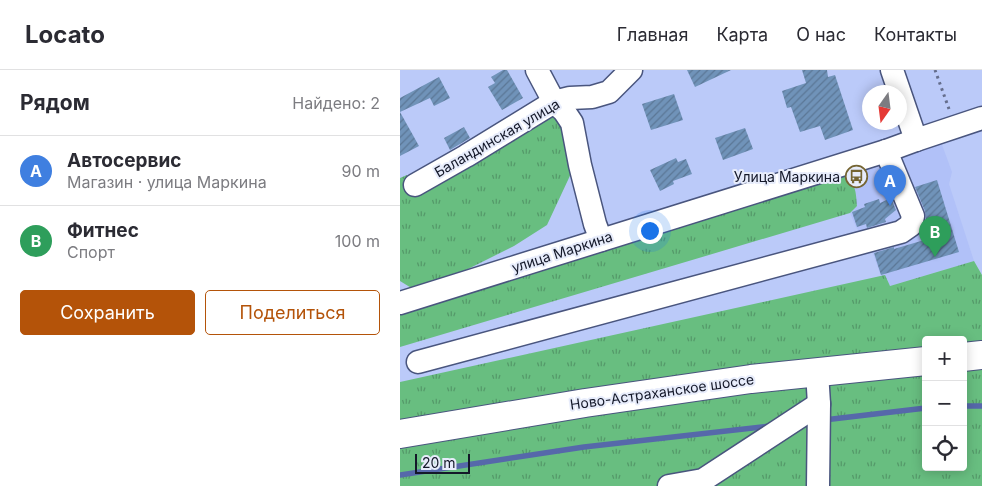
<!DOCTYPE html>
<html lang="ru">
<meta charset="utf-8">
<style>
body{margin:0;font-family:Inter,sans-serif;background:#f2f2f3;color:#2b2b33}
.controls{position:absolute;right:15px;bottom:15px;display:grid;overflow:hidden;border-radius:5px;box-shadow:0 2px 12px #0003}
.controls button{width:45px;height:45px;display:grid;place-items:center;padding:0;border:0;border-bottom:1px solid #e1e1e2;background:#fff;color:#2b2b33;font:25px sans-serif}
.compass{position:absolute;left:462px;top:15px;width:45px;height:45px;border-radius:50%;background:#fff;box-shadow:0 2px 12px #0003;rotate:194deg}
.scale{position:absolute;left:15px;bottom:12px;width:55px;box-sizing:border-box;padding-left:5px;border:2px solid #141829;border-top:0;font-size:14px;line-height:18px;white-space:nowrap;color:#141829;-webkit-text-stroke:4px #e7ecfb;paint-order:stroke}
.you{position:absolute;left:249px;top:160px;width:18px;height:18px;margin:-12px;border:4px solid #fff;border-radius:50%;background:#1a73e8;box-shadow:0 0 0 8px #1a73e833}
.badge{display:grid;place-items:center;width:32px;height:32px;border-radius:50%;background:#b45309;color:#fff;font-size:16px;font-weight:700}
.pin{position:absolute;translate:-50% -41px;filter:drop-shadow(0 1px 2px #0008)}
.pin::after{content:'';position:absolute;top:26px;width:18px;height:15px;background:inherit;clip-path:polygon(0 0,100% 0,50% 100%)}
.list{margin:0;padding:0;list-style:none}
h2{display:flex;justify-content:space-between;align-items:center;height:65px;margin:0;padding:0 20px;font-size:21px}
h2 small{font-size:16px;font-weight:400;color:#7c7c81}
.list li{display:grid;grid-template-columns:32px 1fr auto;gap:15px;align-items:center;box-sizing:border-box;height:70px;padding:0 20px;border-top:1px solid #e1e1e2}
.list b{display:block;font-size:19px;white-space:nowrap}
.list p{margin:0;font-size:16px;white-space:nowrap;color:#7c7c81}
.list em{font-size:16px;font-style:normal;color:#7c7c81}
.actions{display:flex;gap:10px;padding:15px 20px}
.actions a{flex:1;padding:11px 0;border:1px solid #b45309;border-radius:5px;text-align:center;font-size:18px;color:#b45309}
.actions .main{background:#b45309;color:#fff}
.icon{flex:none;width:28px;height:28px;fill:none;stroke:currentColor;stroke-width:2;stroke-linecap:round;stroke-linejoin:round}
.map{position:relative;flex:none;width:582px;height:416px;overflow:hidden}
header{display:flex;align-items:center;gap:30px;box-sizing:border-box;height:70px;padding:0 25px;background:#fff;border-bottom:1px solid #e1e1e2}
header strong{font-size:24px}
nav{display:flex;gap:28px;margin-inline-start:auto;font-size:18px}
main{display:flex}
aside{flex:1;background:#fff}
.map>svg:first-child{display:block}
.built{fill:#b1c1f8}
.grass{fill:url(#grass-tufts)}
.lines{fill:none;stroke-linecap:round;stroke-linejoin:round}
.stream{stroke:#5668aa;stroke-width:5.5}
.building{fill:url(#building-hatch)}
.minor-casing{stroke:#49557e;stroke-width:25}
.major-casing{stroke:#49557e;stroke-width:30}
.path{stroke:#646d8c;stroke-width:3;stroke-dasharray:2.5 4;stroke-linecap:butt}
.minor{stroke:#fff;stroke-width:22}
.major{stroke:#fff;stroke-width:28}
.labels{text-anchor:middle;stroke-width:4;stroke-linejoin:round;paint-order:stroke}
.street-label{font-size:14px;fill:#141829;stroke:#e7ecfb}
.poi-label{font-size:14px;fill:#141829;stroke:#e7ecfb;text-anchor:end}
</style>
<header>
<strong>Locato</strong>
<nav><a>Главная</a><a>Карта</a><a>О нас</a><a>Контакты</a></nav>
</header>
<main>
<aside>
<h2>Рядом<small>Найдено: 2</small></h2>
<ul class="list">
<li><span class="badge" style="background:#3f7fe0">A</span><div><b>Автосервис</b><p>Магазин · улица Маркина</p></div><em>90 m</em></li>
<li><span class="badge" style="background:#2e9e5b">B</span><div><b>Фитнес</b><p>Спорт</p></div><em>100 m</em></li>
</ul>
<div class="actions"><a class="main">Сохранить</a><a>Поделиться</a></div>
</aside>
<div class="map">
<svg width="582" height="416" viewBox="0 0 582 416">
<defs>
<pattern id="grass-tufts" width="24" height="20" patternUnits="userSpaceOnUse" patternTransform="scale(1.25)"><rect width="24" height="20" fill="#68be80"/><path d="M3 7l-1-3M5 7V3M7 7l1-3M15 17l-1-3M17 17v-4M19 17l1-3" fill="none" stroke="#549969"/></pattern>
<pattern id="building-hatch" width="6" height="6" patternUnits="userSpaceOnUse" patternTransform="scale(1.25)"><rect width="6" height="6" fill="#7093b9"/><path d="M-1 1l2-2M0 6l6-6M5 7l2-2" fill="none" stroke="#5b7796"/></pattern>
</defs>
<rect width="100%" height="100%" fill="#bbcaf9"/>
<polygon class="built" points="541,72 552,102 549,114 574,191 490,216 481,206 469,173 456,157 450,143 457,136 443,105"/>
<g class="grass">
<polygon points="146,44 158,45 175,95 147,155 114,176 60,203 13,219 0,211 0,108 7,105 15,121"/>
<path d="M443 105C456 111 456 123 457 136L450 143 0 277V243Z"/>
<polygon points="574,191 582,205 582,275 563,277 563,270 526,270 526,281 0,355 0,312 485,205 490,216"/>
<polygon points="582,298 582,416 0,416 0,378 199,344 356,320 526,304 526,397 563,397 563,300"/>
</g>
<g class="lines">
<g class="stream">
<polyline points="563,336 582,336"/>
<polyline points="424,350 526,338"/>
<polyline points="0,405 184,377 370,356"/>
</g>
</g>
<g class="building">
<polygon points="103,0 107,0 123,28 102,40 88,17 95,13 91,7"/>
<polygon points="287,0 331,0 295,17"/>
<polygon points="402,0 427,0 428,7 435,5 453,60 425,70 420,56 400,62 391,37 387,38 382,21 406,13"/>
<polygon points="39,7 50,28 34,36 30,28 0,42 0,28"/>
<polygon points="274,24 283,50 251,60 242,34"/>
<polygon points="0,42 19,76 0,86"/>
<polygon points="64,57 70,68 50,80 44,68"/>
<polygon points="345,58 353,79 323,90 315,68"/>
<polygon points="276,88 278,92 286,89 292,104 273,111 274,114 260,121 250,100"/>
<polygon points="537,110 559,182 481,205 474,183 494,177 494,179 531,168 526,150 525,141 515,117"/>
<polygon points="491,128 496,140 485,149 486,152 467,158 466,154 457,157 452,142 465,137 464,134 479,129 480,133"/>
</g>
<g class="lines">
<defs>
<g id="minor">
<polyline points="137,0 154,32 164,41 172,53 180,95 195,154 201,170"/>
<polyline points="492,0 516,70"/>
<polyline points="15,115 66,86 154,32 170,28 192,27 209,22 231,0"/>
<polyline points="0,233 486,81 516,70 582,48"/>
<polyline points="18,292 501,162 511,155 513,146 486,81"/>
<polyline points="417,302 419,334 418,416"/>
<polyline points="269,416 303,410 419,334"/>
</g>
<g id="major">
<polyline points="563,287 582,285"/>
<polyline points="0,364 185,333 351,309 526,291"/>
</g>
</defs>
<use href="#minor" class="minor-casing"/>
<use href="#major" class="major-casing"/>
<polyline class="path" points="535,0 549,39"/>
<use href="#minor" class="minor"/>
<use href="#major" class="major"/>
</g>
<defs>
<symbol id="bus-ring" viewBox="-11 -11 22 22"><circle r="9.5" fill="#e7ecfb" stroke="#756533" stroke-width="1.5"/><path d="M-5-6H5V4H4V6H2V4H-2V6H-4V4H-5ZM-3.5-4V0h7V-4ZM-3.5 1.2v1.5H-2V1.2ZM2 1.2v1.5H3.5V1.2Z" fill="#756533"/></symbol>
</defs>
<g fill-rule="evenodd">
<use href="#bus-ring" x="444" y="94" width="25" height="25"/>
</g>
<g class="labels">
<g class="street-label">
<text transform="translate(97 68) rotate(-30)" y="5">Баландинская улица</text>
<text transform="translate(162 182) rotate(-18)" y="5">улица Маркина</text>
<text transform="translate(262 322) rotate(-8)" y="5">Ново-Астраханское шоссе</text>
</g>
<g class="poi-label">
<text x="440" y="112">Улица Маркина</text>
</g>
</g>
</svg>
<div class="controls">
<button>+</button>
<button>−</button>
<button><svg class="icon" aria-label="locate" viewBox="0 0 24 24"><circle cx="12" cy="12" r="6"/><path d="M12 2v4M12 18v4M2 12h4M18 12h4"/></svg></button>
</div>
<svg class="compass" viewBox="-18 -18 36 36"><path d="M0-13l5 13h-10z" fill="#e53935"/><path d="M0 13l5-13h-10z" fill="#7c7c81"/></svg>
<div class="scale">20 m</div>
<div class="you"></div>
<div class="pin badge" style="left:490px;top:136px;background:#3f7fe0">A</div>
<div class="pin badge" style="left:535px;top:187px;background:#2e9e5b">B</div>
</div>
</main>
